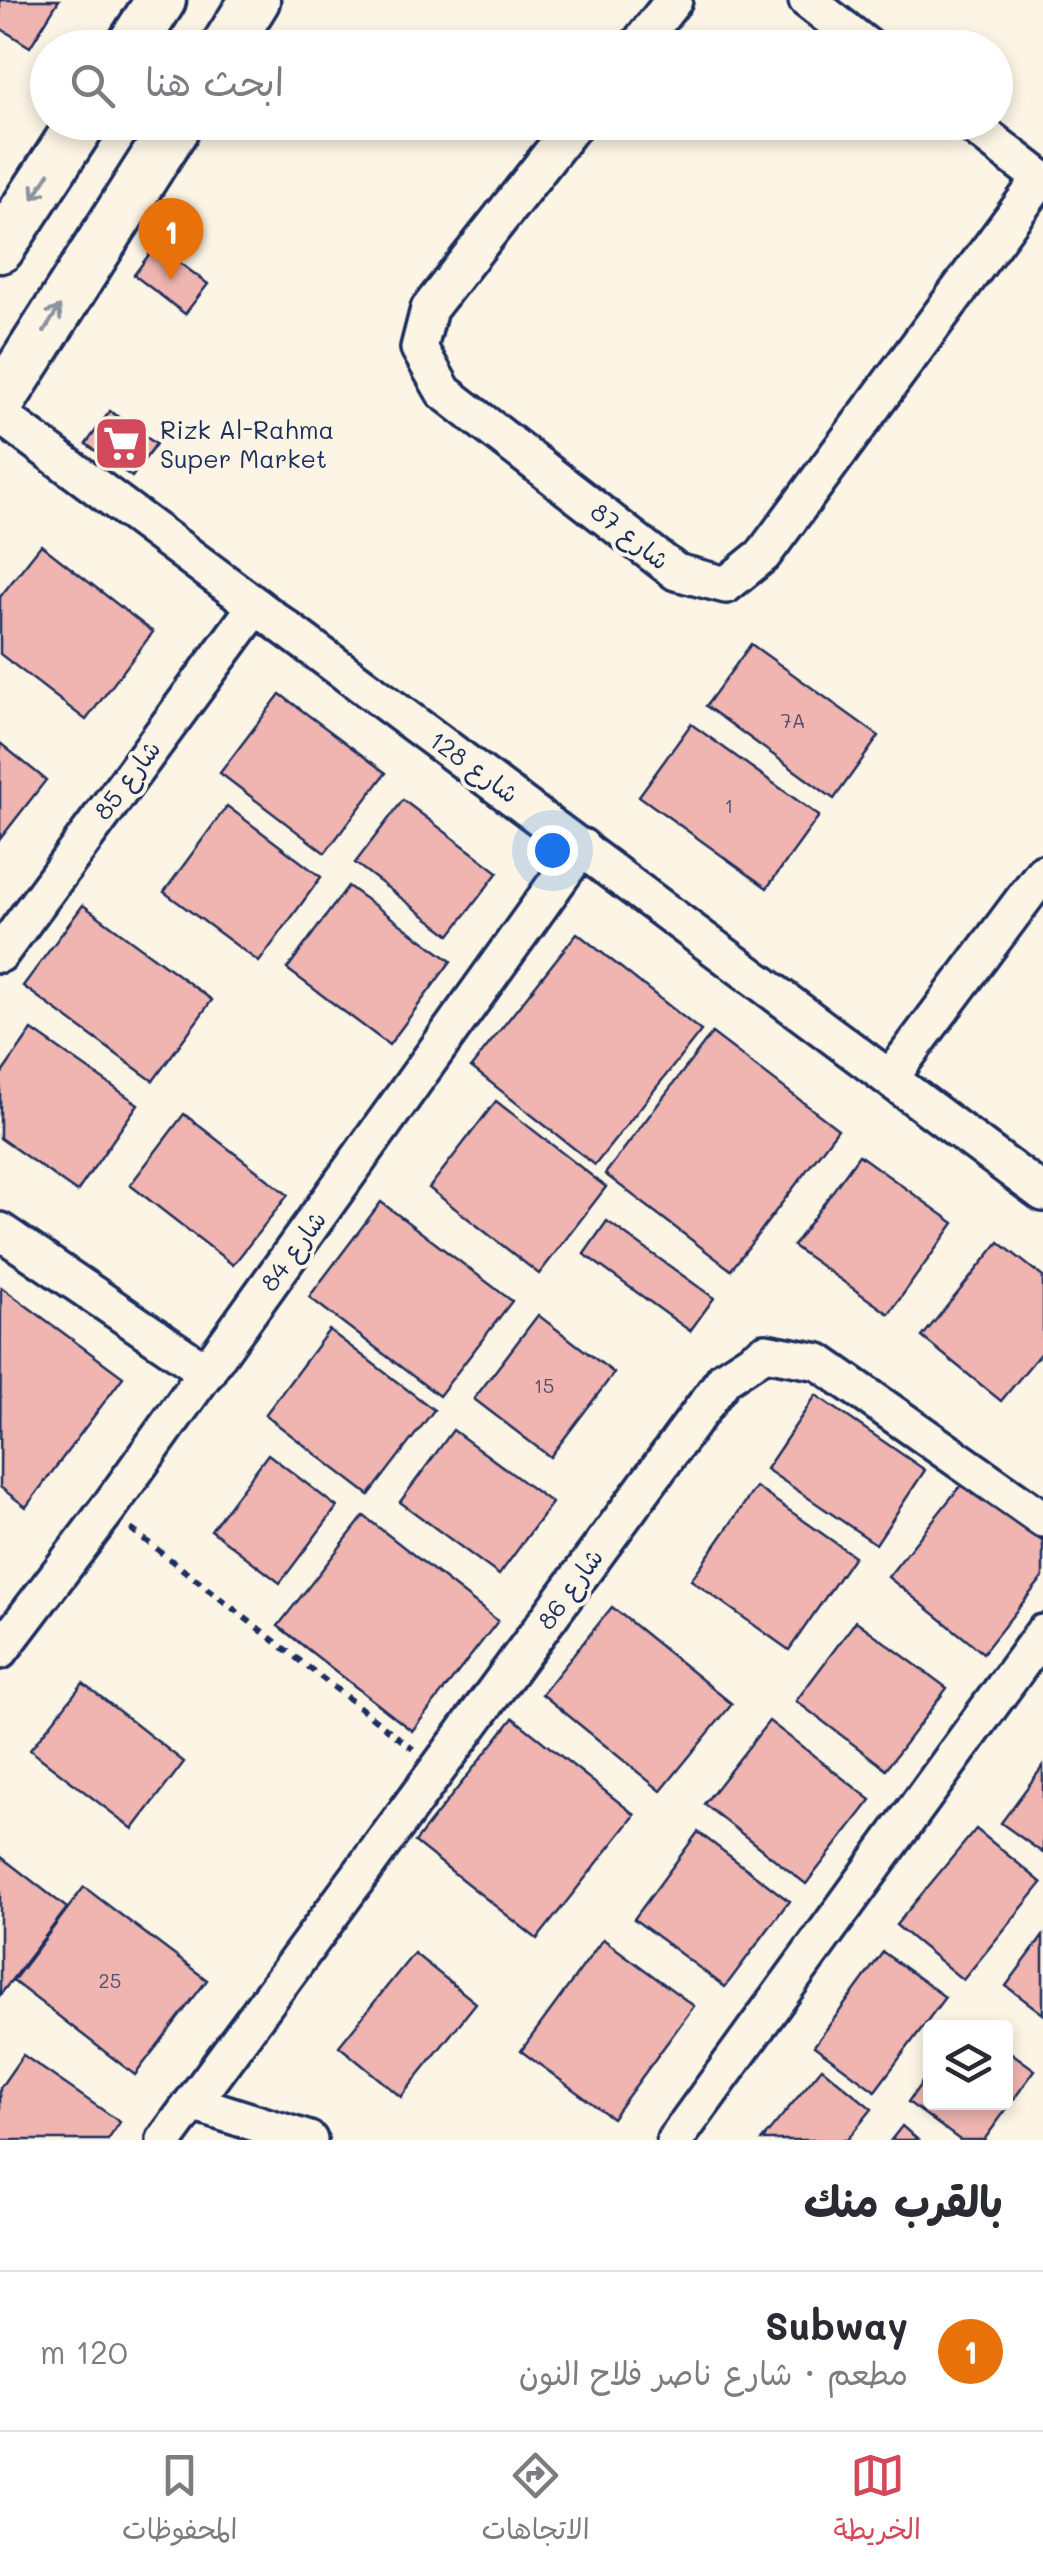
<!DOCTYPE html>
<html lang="ar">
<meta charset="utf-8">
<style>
body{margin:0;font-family:Mali,"Playpen Sans Arabic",sans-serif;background:#f2f2f3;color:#2b2b33;direction:rtl}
.controls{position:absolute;right:30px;bottom:30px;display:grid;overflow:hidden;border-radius:10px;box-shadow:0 5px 15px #0003}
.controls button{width:90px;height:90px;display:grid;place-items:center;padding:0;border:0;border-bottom:2px solid #e1e1e2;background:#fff;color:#2b2b33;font:50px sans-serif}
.you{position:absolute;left:552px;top:850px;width:35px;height:35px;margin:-25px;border:8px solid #fff;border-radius:50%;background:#1a73e8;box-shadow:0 0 0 15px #1a73e833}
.badge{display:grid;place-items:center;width:65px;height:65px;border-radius:50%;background:#d1495b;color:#fff;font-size:32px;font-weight:700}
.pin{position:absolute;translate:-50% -82px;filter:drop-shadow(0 2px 5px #0008)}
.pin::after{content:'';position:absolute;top:52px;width:35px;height:30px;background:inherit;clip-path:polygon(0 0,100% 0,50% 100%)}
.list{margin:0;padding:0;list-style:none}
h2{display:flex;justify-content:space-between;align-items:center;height:130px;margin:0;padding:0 40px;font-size:42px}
h2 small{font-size:32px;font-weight:400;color:#7c7c81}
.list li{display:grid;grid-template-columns:65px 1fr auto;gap:30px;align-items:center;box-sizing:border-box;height:160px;padding:0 40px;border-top:2px solid #e1e1e2}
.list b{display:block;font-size:38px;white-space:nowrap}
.list p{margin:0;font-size:32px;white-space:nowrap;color:#7c7c81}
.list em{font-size:32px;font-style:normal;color:#7c7c81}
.icon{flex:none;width:55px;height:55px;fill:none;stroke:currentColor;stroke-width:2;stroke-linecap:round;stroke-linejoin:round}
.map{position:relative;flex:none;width:1043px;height:2140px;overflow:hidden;direction:ltr}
.search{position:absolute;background:#fff;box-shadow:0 5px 15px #0003;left:30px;right:30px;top:30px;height:110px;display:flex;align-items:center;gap:25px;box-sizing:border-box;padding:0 35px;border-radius:55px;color:#7c7c81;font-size:38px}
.sheet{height:290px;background:#fff}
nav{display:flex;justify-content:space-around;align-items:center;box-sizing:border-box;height:140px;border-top:2px solid #e1e1e2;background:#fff;font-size:28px;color:#7c7c81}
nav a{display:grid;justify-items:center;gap:5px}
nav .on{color:#d1495b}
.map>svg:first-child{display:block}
.building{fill:#f0b5b0;stroke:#1b2f5e;stroke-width:2.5}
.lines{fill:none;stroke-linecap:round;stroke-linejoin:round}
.street-casing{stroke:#1b2f5e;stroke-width:42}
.secondary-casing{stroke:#1b2f5e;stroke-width:55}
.path{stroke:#1b2f5e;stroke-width:6;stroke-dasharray:8 8;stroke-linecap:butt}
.street{stroke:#fcf5e5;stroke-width:35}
.secondary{stroke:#fcf5e5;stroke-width:48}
.oneway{stroke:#8c92a2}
.labels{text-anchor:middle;stroke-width:8;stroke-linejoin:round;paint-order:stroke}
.number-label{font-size:20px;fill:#505072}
.poi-label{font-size:25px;fill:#1b2f5e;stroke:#fcf5e5;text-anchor:start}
.street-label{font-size:25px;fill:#1b2f5e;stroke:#fcf5e5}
</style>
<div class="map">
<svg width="1043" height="2140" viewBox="0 0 1043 2140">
<rect width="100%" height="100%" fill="#fcf5e5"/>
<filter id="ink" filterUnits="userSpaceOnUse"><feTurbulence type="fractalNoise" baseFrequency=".01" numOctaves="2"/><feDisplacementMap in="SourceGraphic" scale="20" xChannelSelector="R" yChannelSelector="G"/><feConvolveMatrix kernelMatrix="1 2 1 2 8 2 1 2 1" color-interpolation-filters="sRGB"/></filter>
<g filter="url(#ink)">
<g class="building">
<polygon points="0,0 59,0 30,47 0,28"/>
<polygon points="156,245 208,284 185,314 134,275"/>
<polygon points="110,411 156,444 132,477 86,444"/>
<polygon points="41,545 153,632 86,720 0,654 0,597"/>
<polygon points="751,644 879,736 834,799 706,706"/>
<polygon points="280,694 386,773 325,853 220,773"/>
<polygon points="691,724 819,816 767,888 639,796"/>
<polygon points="0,743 46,780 0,839"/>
<polygon points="403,800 498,872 450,935 355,863"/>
<polygon points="227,806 321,877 259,962 164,892"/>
<polygon points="348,886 451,961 389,1045 287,969"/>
<polygon points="83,905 212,1000 153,1081 23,986"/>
<polygon points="577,933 701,1031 595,1165 471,1067"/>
<polygon points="32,1030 138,1104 77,1192 0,1138 0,1076"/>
<polygon points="712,1033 838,1129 731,1270 605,1174"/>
<polygon points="496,1101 606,1187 539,1274 429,1188"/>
<polygon points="184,1114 288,1195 233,1265 130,1185"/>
<polygon points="859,1155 954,1223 889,1314 793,1246"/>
<polygon points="381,1202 512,1301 439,1396 309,1297"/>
<polygon points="607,1221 714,1298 690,1331 584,1254"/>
<polygon points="999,1242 1043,1277 1043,1350 1001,1401 922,1337"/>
<polygon points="1,1287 123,1377 26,1507 0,1487"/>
<polygon points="538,1315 614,1373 550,1457 474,1399"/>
<polygon points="329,1330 434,1410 369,1495 265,1415"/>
<polygon points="816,1395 925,1470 876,1544 766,1469"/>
<polygon points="453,1430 552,1503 499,1575 400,1502"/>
<polygon points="268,1454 337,1507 280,1583 211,1530"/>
<polygon points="965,1480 1043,1542 1043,1577 983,1653 888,1577"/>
<polygon points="756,1487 854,1556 789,1650 691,1580"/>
<polygon points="364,1516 498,1621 412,1731 278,1626"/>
<polygon points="612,1607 732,1704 661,1791 542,1694"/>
<polygon points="856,1621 947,1688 886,1769 796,1701"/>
<polygon points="83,1683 184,1762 133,1829 30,1750"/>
<polygon points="513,1718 635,1815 537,1939 415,1842"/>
<polygon points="769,1721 871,1800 806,1884 704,1804"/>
<polygon points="1043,1766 1043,1853 1001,1823"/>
<polygon points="976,1829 1042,1883 963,1980 896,1925"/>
<polygon points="698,1832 789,1901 725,1987 634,1919"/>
<polygon points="0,1856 67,1908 0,1995"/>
<polygon points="84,1887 207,1980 135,2075 13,1981"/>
<polygon points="1043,1936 1043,2014 1006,1986"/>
<polygon points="603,1939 694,2006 612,2118 521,2051"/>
<polygon points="883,1952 945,1997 875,2091 814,2046"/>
<polygon points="414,1953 476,2003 401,2097 339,2046"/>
<polygon points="1006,2049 1035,2070 984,2140 960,2140 908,2102 930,2071 930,2102 1006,2102"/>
<polygon points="23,2055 120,2122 108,2140 0,2140 0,2088"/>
<polygon points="822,2068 872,2109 847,2140 762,2140"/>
<polygon points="902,2126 918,2140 891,2140"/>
</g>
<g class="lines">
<defs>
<g id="street">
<polyline points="807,0 869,48"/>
<polyline points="636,48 674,0"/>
<polyline points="576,122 429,309 419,348 444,392 676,572 726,585 763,555 1041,179"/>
<polyline points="968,122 1043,180"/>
<polyline points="0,415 1043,1193"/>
<polyline points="0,954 256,606"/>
<polyline points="890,1078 1043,873"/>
<polyline points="0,1231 207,1372"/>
<polyline points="0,1651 107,1510 582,847"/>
<polyline points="193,2103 309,2140"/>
<polyline points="165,2140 725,1378 765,1352 819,1362 1043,1519"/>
<polyline points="675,2140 1043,1633"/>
</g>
<g id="secondary">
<polyline points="130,48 161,0"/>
<polyline points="225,48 255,0"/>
<polyline points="0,248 82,122"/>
<polyline points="0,402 178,122"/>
</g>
</defs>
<use href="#street" class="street-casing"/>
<use href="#secondary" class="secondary-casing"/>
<polyline class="path" points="131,1529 413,1749"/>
<use href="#street" class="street"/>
<use href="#secondary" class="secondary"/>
</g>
<defs><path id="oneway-shaft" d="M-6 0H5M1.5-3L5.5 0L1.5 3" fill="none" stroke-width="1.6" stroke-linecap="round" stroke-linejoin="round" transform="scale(2.5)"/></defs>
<g class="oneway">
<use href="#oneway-shaft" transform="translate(41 186) rotate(123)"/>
<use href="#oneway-shaft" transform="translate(52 319) rotate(-58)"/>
</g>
</g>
<defs>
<symbol id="supermarket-square" viewBox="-11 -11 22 22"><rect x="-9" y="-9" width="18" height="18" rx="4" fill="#d1495b" stroke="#fcf5e5"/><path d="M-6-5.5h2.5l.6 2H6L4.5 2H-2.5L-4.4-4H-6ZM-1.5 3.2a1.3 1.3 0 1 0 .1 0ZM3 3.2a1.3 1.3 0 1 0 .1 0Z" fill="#fff"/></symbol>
</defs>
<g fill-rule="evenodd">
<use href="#supermarket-square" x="90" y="412" width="63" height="63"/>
</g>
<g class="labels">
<g class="number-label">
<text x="793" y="728">7A</text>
<text x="729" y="813">1</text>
<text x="544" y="1393">15</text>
<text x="110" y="1988">25</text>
</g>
<g class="poi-label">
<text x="160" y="439">Rizk Al-Rahma<tspan x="160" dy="29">Super Market</tspan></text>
</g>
<g class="street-label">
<text transform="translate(630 536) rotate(38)" y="9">شارع 87</text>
<text transform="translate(474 767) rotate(36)" y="9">شارع 128</text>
<text transform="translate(127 780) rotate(-53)" y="9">شارع 85</text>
<text transform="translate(293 1251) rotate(-54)" y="9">شارع 84</text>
<text transform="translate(570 1589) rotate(-54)" y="9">شارع 86</text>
</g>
</g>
</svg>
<div class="controls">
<button><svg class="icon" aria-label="layers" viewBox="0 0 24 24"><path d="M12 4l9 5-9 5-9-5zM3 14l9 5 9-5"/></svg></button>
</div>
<div class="you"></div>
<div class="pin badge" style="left:171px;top:280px;background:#e8710a">1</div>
<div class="search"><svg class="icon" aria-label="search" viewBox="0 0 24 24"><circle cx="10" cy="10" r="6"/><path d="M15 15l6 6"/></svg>ابحث هنا</div>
</div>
<section class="sheet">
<h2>بالقرب منك<small></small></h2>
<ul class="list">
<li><span class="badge" style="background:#e8710a">1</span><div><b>Subway</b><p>مطعم · شارع ناصر فلاح النون</p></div><em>120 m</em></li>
</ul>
</section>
<nav>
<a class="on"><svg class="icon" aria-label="map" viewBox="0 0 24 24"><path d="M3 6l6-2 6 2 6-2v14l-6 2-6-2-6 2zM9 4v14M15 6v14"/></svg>الخريطة</a>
<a><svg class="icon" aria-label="directions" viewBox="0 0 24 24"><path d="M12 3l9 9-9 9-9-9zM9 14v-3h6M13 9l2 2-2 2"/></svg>الاتجاهات</a>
<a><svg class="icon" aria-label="saved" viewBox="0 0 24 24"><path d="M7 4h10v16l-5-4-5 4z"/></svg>المحفوظات</a>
</nav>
